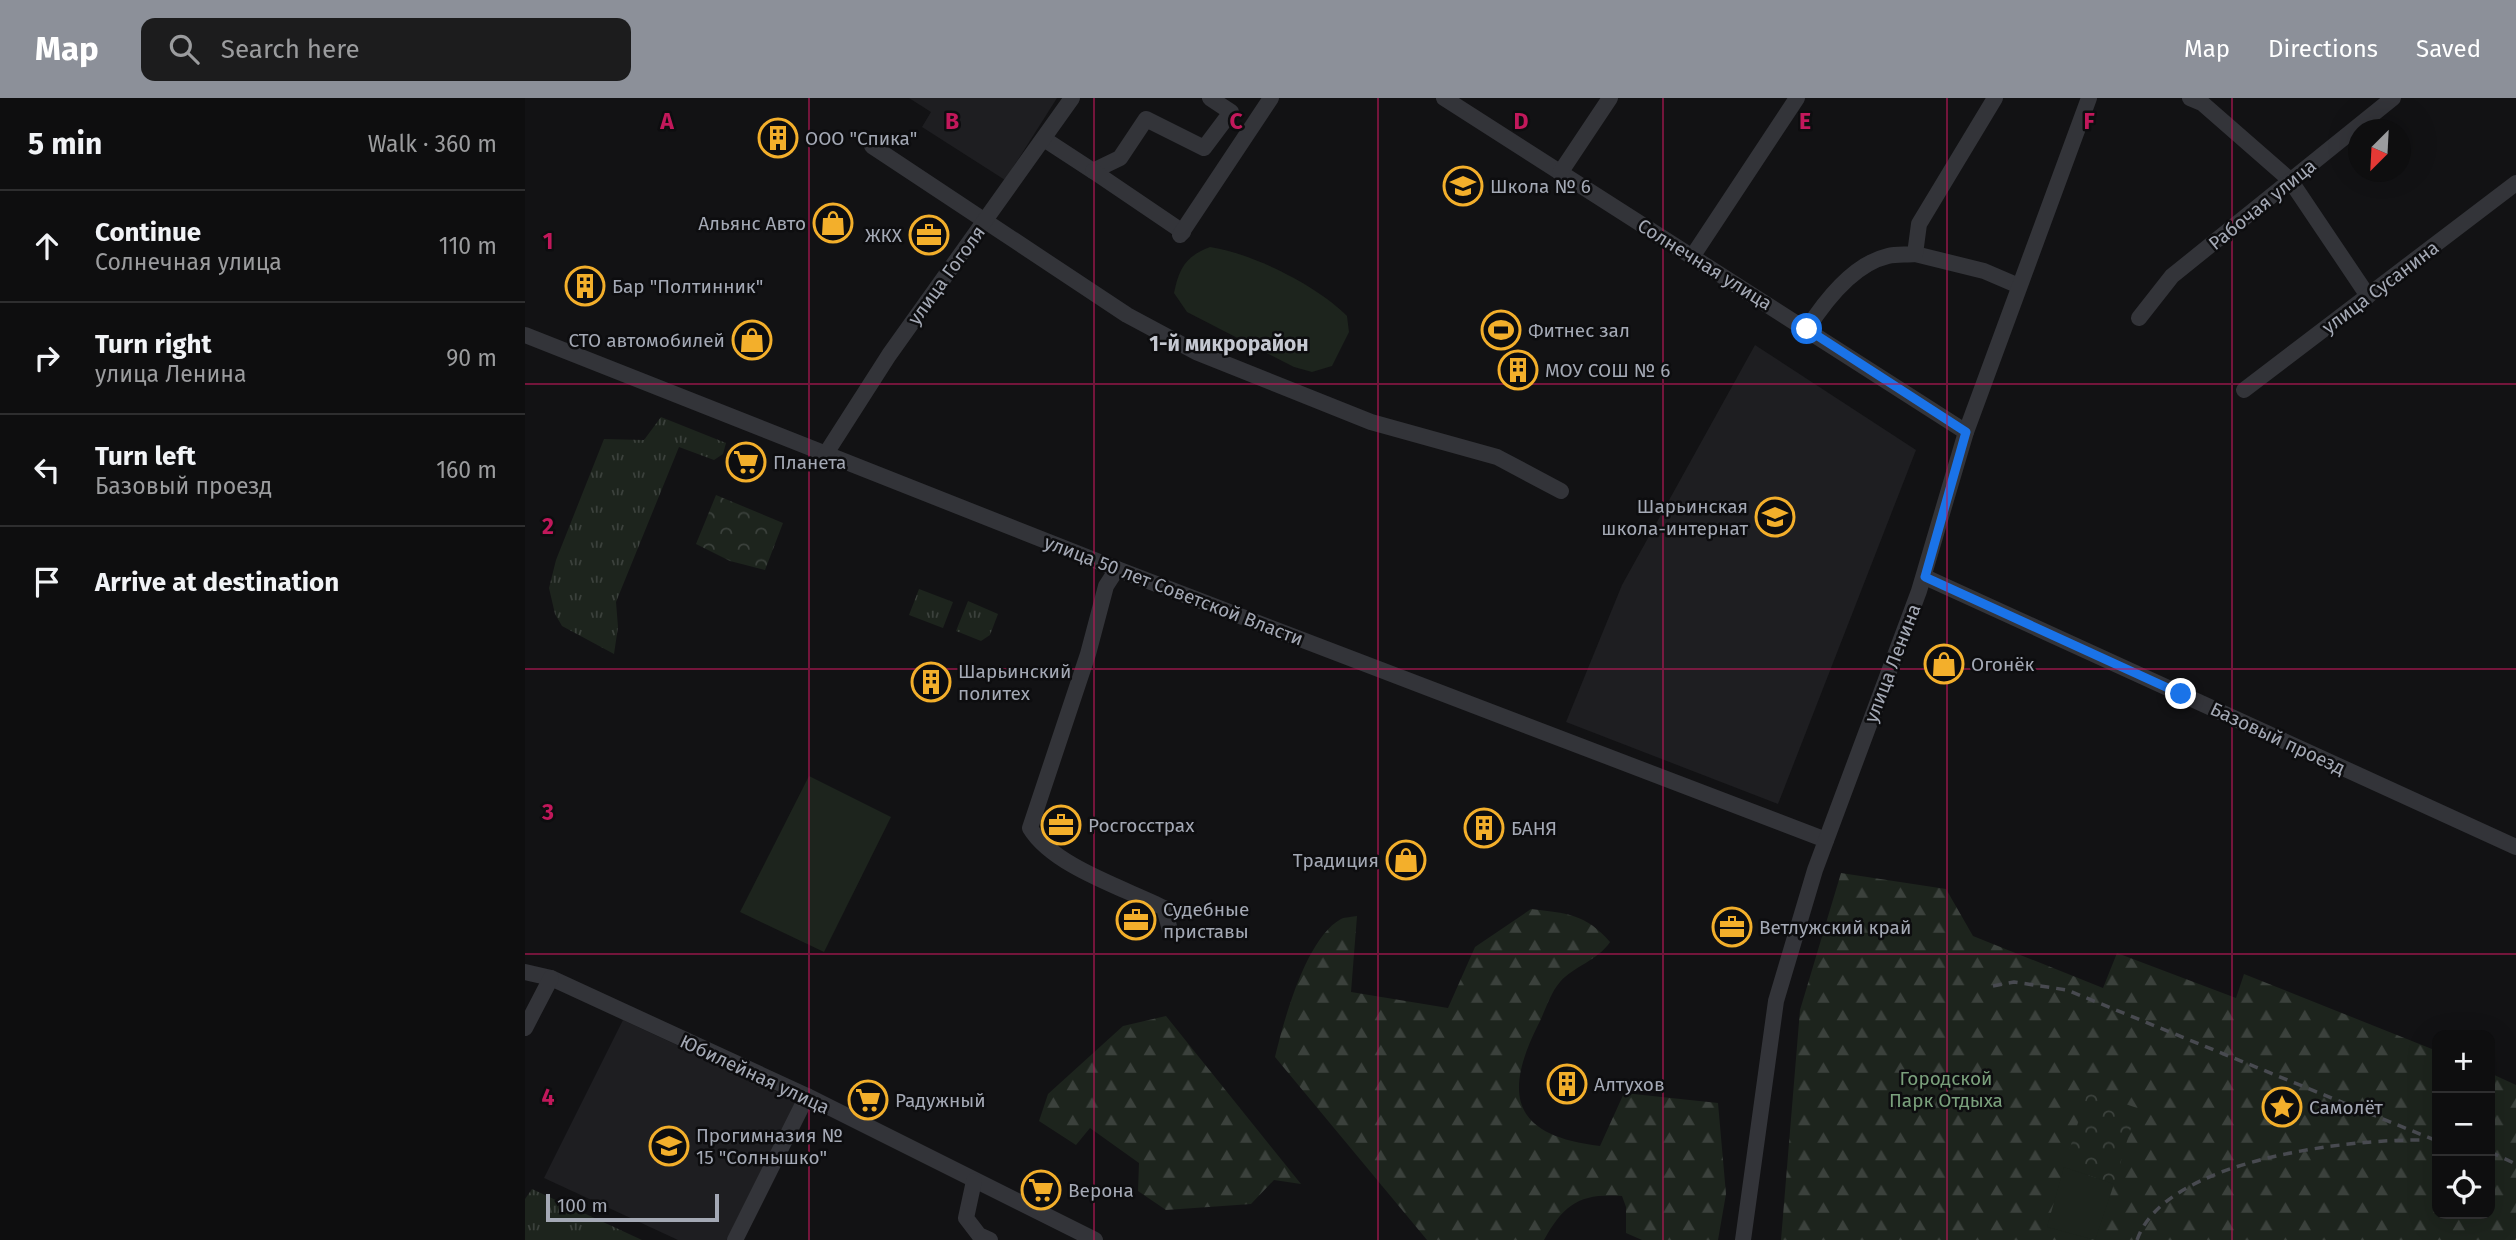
<!DOCTYPE html>
<meta charset="utf-8">
<style>
body{margin:0;font-family:"Fira Sans",sans-serif;background:#1c1c1d;color:#f1f3f6}
.controls{position:absolute;right:21px;bottom:21px;display:grid;overflow:hidden;border-radius:14px;box-shadow:0 7px 28px #0002}
.controls button{width:63px;height:63px;display:grid;place-items:center;padding:0;border:0;border-bottom:2px solid #2e2e2f;background:#0e0e0f;color:#f1f3f6;font:35px sans-serif}
.compass{position:absolute;left:1823px;top:21px;width:63px;height:63px;border-radius:50%;background:#0e0e0f;box-shadow:0 7px 28px #0002;rotate:204deg}
.scale{position:absolute;left:21px;bottom:18px;width:173px;box-sizing:border-box;padding-left:7px;border:4px solid #a4a9b5;border-top:0;font-size:19px;line-height:24px;white-space:nowrap;color:#a4a9b5;-webkit-text-stroke:5px #0d0d0f;paint-order:stroke}
.stop{position:absolute;width:21px;height:21px;margin:-16px;border:5px solid #1a73e8;border-radius:50%;background:#fff}
.stop.end{background:#1a73e8;border-color:#fff;box-shadow:0 2px 7px #0008}
.list{margin:0;padding:0;list-style:none}
h2{display:flex;justify-content:space-between;align-items:center;height:91px;margin:0;padding:0 28px;font-size:30px}
h2 small{font-size:23px;font-weight:400;color:#9b9c9e}
.list li{display:grid;grid-template-columns:46px 1fr auto;gap:21px;align-items:center;box-sizing:border-box;height:112px;padding:0 28px;border-top:2px solid #2e2e2f}
.list b{display:block;font-size:26px;white-space:nowrap}
.list p{margin:0;font-size:23px;white-space:nowrap;color:#9b9c9e}
.list em{font-size:23px;font-style:normal;color:#9b9c9e}
.icon{flex:none;width:38px;height:38px;fill:none;stroke:currentColor;stroke-width:2;stroke-linecap:round;stroke-linejoin:round}
.map{position:relative;flex:none;width:1991px;height:1142px;overflow:hidden}
header{display:flex;align-items:center;gap:42px;box-sizing:border-box;height:98px;padding:0 35px;background:#8c9099;color:#fff}
header strong{font-size:33px}
nav{display:flex;gap:38px;margin-inline-start:auto;font-size:24px}
.search{width:490px;height:63px;background:#1c1c1d;display:flex;align-items:center;gap:18px;box-sizing:border-box;padding:0 24px;border-radius:14px;color:#9b9c9e;font-size:26px}
main{display:flex}
aside{flex:1;background:#0e0e0f}
.map>svg:first-child{display:block}
.built{fill:#1e1e21}
.grass{fill:url(#grass-tufts)}
.forest{fill:url(#forest-firs)}
.park{fill:url(#park-crowns)}
.garden{fill:#1d241d}
.lines{fill:none;stroke-linecap:round;stroke-linejoin:round}
.minor{stroke:#333439;stroke-width:16}
.rail{stroke:#484a50;stroke-width:3.5;stroke-dasharray:9 7;stroke-linecap:butt}
.route{stroke:#1a73e8;stroke-width:9}
.grid{fill:none;stroke:#c2185b;stroke-width:2;stroke-opacity:0.55}
.labels{text-anchor:middle;stroke-width:5;stroke-linejoin:round;paint-order:stroke}
.poi-label{font-size:19px;fill:#a4a9b5;stroke:#0d0d0f;text-anchor:start}
.street-label{font-size:19px;fill:#a4a9b5;stroke:#0d0d0f}
.park-label{font-size:19px;fill:#7aa07c;stroke:#0d0d0f}
.neighbourhood-label{font-size:21px;font-weight:bold;fill:#c5c8d1;stroke:#0d0d0f}
.grid-label{font-size:23px;text-anchor:middle;font-weight:bold;fill:#c2185b;stroke:#0d0d0f;stroke-width:5;stroke-linejoin:round;paint-order:stroke}
</style>
<header>
<strong>Map</strong>
<div class="search"><svg class="icon" aria-label="search" viewBox="0 0 24 24"><circle cx="10" cy="10" r="6"/><path d="M15 15l6 6"/></svg>Search here</div>
<nav><a>Map</a><a>Directions</a><a>Saved</a></nav>
</header>
<main>
<aside>
<h2>5 min<small>Walk · 360 m</small></h2>
<ul class="list">
<li><svg class="icon" aria-label="ahead" viewBox="0 0 24 24"><path d="M12 20V5M6 11l6-6 6 6"/></svg><div><b>Continue</b><p>Солнечная улица</p></div><em>110 m</em></li>
<li><svg class="icon" aria-label="right" viewBox="0 0 24 24"><path d="M7 20v-9h11M14 6l5 5-5 5"/></svg><div><b>Turn right</b><p>улица Ленина</p></div><em>90 m</em></li>
<li><svg class="icon" aria-label="left" viewBox="0 0 24 24"><path d="M17 20v-9H6M10 6l-5 5 5 5"/></svg><div><b>Turn left</b><p>Базовый проезд</p></div><em>160 m</em></li>
<li><svg class="icon" aria-label="arrive" viewBox="0 0 24 24"><path d="M6 21V4h12l-3 4 3 4H6"/></svg><div><b>Arrive at destination</b></div></li>
</ul>
</aside>
<div class="map">
<svg width="1991" height="1142" viewBox="0 0 1991 1142">
<defs>
<pattern id="grass-tufts" width="24" height="20" patternUnits="userSpaceOnUse" patternTransform="scale(1.75)"><rect width="24" height="20" fill="#1d241d"/><path d="M3 7l-1-3M5 7V3M7 7l1-3M15 17l-1-3M17 17v-4M19 17l1-3" fill="none" stroke="#3b413c"/></pattern>
<pattern id="forest-firs" width="22" height="20" patternUnits="userSpaceOnUse" patternTransform="scale(1.75)"><rect width="22" height="20" fill="#1d241d"/><path d="M5 1l3.5 6h-7zM16 11l3.5 6h-7z" fill="#3b413c"/></pattern>
<pattern id="park-crowns" width="20" height="18" patternUnits="userSpaceOnUse" patternTransform="scale(1.75)"><rect width="20" height="18" fill="#1d241d"/><path d="M2 6a3 3 0 1 1 6 0M12 15a3 3 0 1 1 6 0" fill="none" stroke="#3b413c"/></pattern>
</defs>
<rect width="100%" height="100%" fill="#121214"/>
<g class="built">
<polygon points="384,0 532,0 480,82 397,29 406,14"/>
<polygon points="1230,247 1391,352 1253,706 1041,624 1097,487"/>
<polygon points="98,922 270,1002 268,1015 205,1142 153,1142 19,1080"/>
</g>
<g class="grass">
<polygon points="136,319 201,345 198,356 189,362 154,349 91,504 93,529 89,556 37,528 30,516 24,490 31,462 79,341 119,342"/>
<polygon points="394,491 428,504 418,530 384,517"/>
<polygon points="443,503 473,516 465,537 456,543 431,533"/>
<polygon points="7,1091 117,1142 0,1142 0,1101"/>
</g>
<g class="forest">
<polygon points="1316,775 1421,791 1448,838 1578,890 1592,855 1711,900 1719,876 1912,953 1912,1116 1965,1116 1965,975 1991,987 1991,1142 1256,1142 1275,912"/>
<path d="M1006 811C1041 815 1061 816 1085 844 1072 863 1049 868 1035 884 1025 895 1020 914 1013 927 976 1001 991 1038 1075 1048L1099 995 1193 1005 1201 1096 1193 1142H1117L1101 1135V1109L1097 1098C1055 1095 1039 1106 1019 1142H902L750 959C759 922 781 840 816 821 820 819 828 819 832 818L826 894 923 910 950 849Z"/>
<polygon points="641,918 776,1086 749,1082 726,1106 641,1112 613,1093 614,1065 565,1030 551,1047 514,1023 523,996 598,928"/>
</g>
<g class="park">
<polygon points="191,397 258,425 240,472 205,463 171,446"/>
<polygon points="1563,993 1612,1010 1589,1086 1539,1069"/>
</g>
<g class="garden">
<path d="M685 149C727 155 793 188 822 218L824 234 807 268 787 274 769 269 662 214 649 195C654 170 661 158 685 149Z"/>
<polygon points="284,678 366,719 299,854 215,814"/>
<polygon points="1539,1069 1589,1086 1570,1142 1522,1129"/>
</g>
<g class="lines">
<g class="minor">
<polyline points="919,0 1441,334"/>
<polyline points="1665,0 1677,5 1765,82 1843,198"/>
<polyline points="519,41 568,73 595,60 621,21 679,50 706,14 685,0"/>
<polyline points="347,48 602,217 671,254 846,324 972,359 1036,393"/>
<polyline points="568,73 658,134"/>
<polyline points="1035,75 1085,0"/>
<polyline points="655,137 746,0"/>
<polyline points="1390,156 1459,173 1494,188"/>
<polyline points="1167,159 1272,0"/>
<polyline points="1614,220 1647,178 1868,0"/>
<path d="M1282 231C1300 203 1328 166 1363 158 1371 156 1381 157 1390 156L1394 126 1470 0"/>
<polyline points="0,237 592,471 1301,742"/>
<polyline points="1719,292 1991,85"/>
<polyline points="300,357 364,257 547,0"/>
<path d="M592 471 581 488 563 556 505 730C528 768 599 790 639 810L645 832"/>
<polyline points="1400,479 1991,749"/>
<polyline points="0,874 26,880 282,998 570,1142"/>
<polyline points="0,930 26,880"/>
<polyline points="449,1083 441,1120 454,1137 465,1142"/>
<polyline points="210,1142 282,998"/>
<polyline points="1218,1142 1251,903 1290,772 1394,493 1441,334 1564,0"/>
</g>
<g class="rail">
<polyline points="1468,888 1489,884 1542,892 1912,1043"/>
<polyline points="1965,1054 1991,1066"/>
<path d="M1612 1142C1640 1061 1824 1041 1898 1042"/>
</g>
</g>
<g class="lines">
<polyline class="route" points="1282,231 1441,334 1400,479 1656,596"/>
</g>
<path class="grid" d="M284 0V1142M569 0V1142M853 0V1142M1138 0V1142M1422 0V1142M1707 0V1142M0 286H1991M0 571H1991M0 856H1991"/>
<defs>
<symbol id="building-ring" viewBox="-11 -11 22 22"><circle r="9.5" fill="#0d0d0f" stroke="#f3af2b" stroke-width="1.5"/><path d="M-4-6H4V6H1V3H-1V6H-4ZM-2.5-4.3h1.7v1.8h-1.7ZM.8-4.3h1.7v1.8H.8ZM-2.5-1h1.7V.8h-1.7ZM.8-1h1.7V.8H.8Z" fill="#f3af2b"/></symbol>
<symbol id="school-ring" viewBox="-11 -11 22 22"><circle r="9.5" fill="#0d0d0f" stroke="#f3af2b" stroke-width="1.5"/><path d="M0-5L7-2L0 1L-7-2ZM-4 1L0 2.5L4 1V4Q0 6-4 4Z" fill="#f3af2b"/></symbol>
<symbol id="shop-ring" viewBox="-11 -11 22 22"><circle r="9.5" fill="#0d0d0f" stroke="#f3af2b" stroke-width="1.5"/><path d="M-5-2.5h2.3a2.7 3.5 0 0 1 5.4 0H5L5.5 6h-11ZM-1.5-2.5h3a1.5 2.3 0 0 0-3 0Z" fill="#f3af2b"/></symbol>
<symbol id="office-ring" viewBox="-11 -11 22 22"><circle r="9.5" fill="#0d0d0f" stroke="#f3af2b" stroke-width="1.5"/><path d="M-6-3h4V-5.5h4V-3h4V5H-6ZM-1-4.5V-3h2v-1.5ZM-6 0V1H6V0Z" fill="#f3af2b"/></symbol>
<symbol id="stadium-ring" viewBox="-11 -11 22 22"><circle r="9.5" fill="#0d0d0f" stroke="#f3af2b" stroke-width="1.5"/><path d="M0-5a6.5 5 0 1 0 0 10a6.5 5 0 1 0 0-10ZM-3.5-1.8h7v3.6h-7Z" fill="#f3af2b"/></symbol>
<symbol id="supermarket-ring" viewBox="-11 -11 22 22"><circle r="9.5" fill="#0d0d0f" stroke="#f3af2b" stroke-width="1.5"/><path d="M-6-5.5h2.5l.6 2H6L4.5 2H-2.5L-4.4-4H-6ZM-1.5 3.2a1.3 1.3 0 1 0 .1 0ZM3 3.2a1.3 1.3 0 1 0 .1 0Z" fill="#f3af2b"/></symbol>
<symbol id="sight-ring" viewBox="-11 -11 22 22"><circle r="9.5" fill="#0d0d0f" stroke="#f3af2b" stroke-width="1.5"/><path d="M0-6L1.8-2.2L6-1.7L2.9 1.2L3.7 5.4L0 3.3L-3.7 5.4L-2.9 1.2L-6-1.7L-1.8-2.2Z" fill="#f3af2b"/></symbol>
</defs>
<g fill-rule="evenodd">
<use href="#building-ring" x="231" y="18" width="44" height="44"/>
<use href="#school-ring" x="916" y="66" width="44" height="44"/>
<use href="#shop-ring" x="286" y="103" width="44" height="44"/>
<use href="#office-ring" x="382" y="115" width="44" height="44"/>
<use href="#building-ring" x="38" y="166" width="44" height="44"/>
<use href="#stadium-ring" x="954" y="210" width="44" height="44"/>
<use href="#shop-ring" x="205" y="220" width="44" height="44"/>
<use href="#building-ring" x="971" y="250" width="44" height="44"/>
<use href="#supermarket-ring" x="199" y="342" width="44" height="44"/>
<use href="#school-ring" x="1228" y="397" width="44" height="44"/>
<use href="#shop-ring" x="1397" y="544" width="44" height="44"/>
<use href="#building-ring" x="384" y="562" width="44" height="44"/>
<use href="#office-ring" x="514" y="705" width="44" height="44"/>
<use href="#building-ring" x="937" y="708" width="44" height="44"/>
<use href="#shop-ring" x="859" y="740" width="44" height="44"/>
<use href="#office-ring" x="589" y="800" width="44" height="44"/>
<use href="#office-ring" x="1185" y="807" width="44" height="44"/>
<use href="#building-ring" x="1020" y="964" width="44" height="44"/>
<use href="#supermarket-ring" x="321" y="980" width="44" height="44"/>
<use href="#sight-ring" x="1735" y="987" width="44" height="44"/>
<use href="#school-ring" x="122" y="1026" width="44" height="44"/>
<use href="#supermarket-ring" x="494" y="1070" width="44" height="44"/>
</g>
<g class="labels">
<g class="poi-label">
<text x="280" y="47">ООО "Спика"</text>
<text x="965" y="95">Школа № 6</text>
<text x="281" y="132" text-anchor="end">Альянс Авто</text>
<text x="377" y="144" text-anchor="end">ЖКХ</text>
<text x="87" y="195">Бар "Полтинник"</text>
<text x="1003" y="239">Фитнес зал</text>
<text x="200" y="249" text-anchor="end">СТО автомобилей</text>
<text x="1020" y="279">МОУ СОШ № 6</text>
<text x="248" y="371">Планета</text>
<text x="1223" y="415" text-anchor="end">Шарьинская<tspan x="1223" dy="22">школа-интернат</tspan></text>
<text x="1446" y="573">Огонёк</text>
<text x="433" y="580">Шарьинский<tspan x="433" dy="22">политех</tspan></text>
<text x="563" y="734">Росгосстрах</text>
<text x="986" y="737">БАНЯ</text>
<text x="854" y="769" text-anchor="end">Традиция</text>
<text x="638" y="818">Судебные<tspan x="638" dy="22">приставы</tspan></text>
<text x="1234" y="836">Ветлужский край</text>
<text x="1069" y="993">Алтухов</text>
<text x="370" y="1009">Радужный</text>
<text x="1784" y="1016">Самолёт</text>
<text x="171" y="1044">Прогимназия №<tspan x="171" dy="22">15 "Солнышко"</tspan></text>
<text x="543" y="1099">Верона</text>
</g>
<g class="street-label">
<text transform="translate(1737 106) rotate(-39)" y="7">Рабочая улица</text>
<text transform="translate(1180 166) rotate(32)" y="7">Солнечная улица</text>
<text transform="translate(421 177) rotate(-54)" y="7">улица Гоголя</text>
<text transform="translate(1855 189) rotate(-37)" y="7">улица Сусанина</text>
<text transform="translate(649 492) rotate(21)" y="7">улица 50 лет Советской Власти</text>
<text transform="translate(1367 565) rotate(-69)" y="7">улица Ленина</text>
<text transform="translate(1753 640) rotate(25)" y="7">Базовый проезд</text>
<text transform="translate(230 976) rotate(25)" y="7">Юбилейная улица</text>
</g>
<g class="park-label">
<text x="1421" y="987">Городской<tspan x="1421" dy="22">Парк Отдыха</tspan></text>
</g>
<g class="neighbourhood-label">
<text x="704" y="253">1-й микрорайон</text>
</g>
</g>
<g class="grid-label">
<text x="142" y="31">A</text>
<text x="427" y="31">B</text>
<text x="711" y="31">C</text>
<text x="996" y="31">D</text>
<text x="1280" y="31">E</text>
<text x="1564" y="31">F</text>
<text x="23" y="151">1</text>
<text x="23" y="436">2</text>
<text x="23" y="722">3</text>
<text x="23" y="1007">4</text>
</g>
</svg>
<div class="controls">
<button>+</button>
<button>−</button>
<button><svg class="icon" aria-label="locate" viewBox="0 0 24 24"><circle cx="12" cy="12" r="6"/><path d="M12 2v4M12 18v4M2 12h4M18 12h4"/></svg></button>
</div>
<svg class="compass" viewBox="-18 -18 36 36"><path d="M0-13l5 13h-10z" fill="#e53935"/><path d="M0 13l5-13h-10z" fill="#9b9c9e"/></svg>
<div class="scale">100 m</div>
<div class="stop" style="left:1282px;top:231px"></div>
<div class="stop end" style="left:1656px;top:596px"></div>
</div>
</main>
